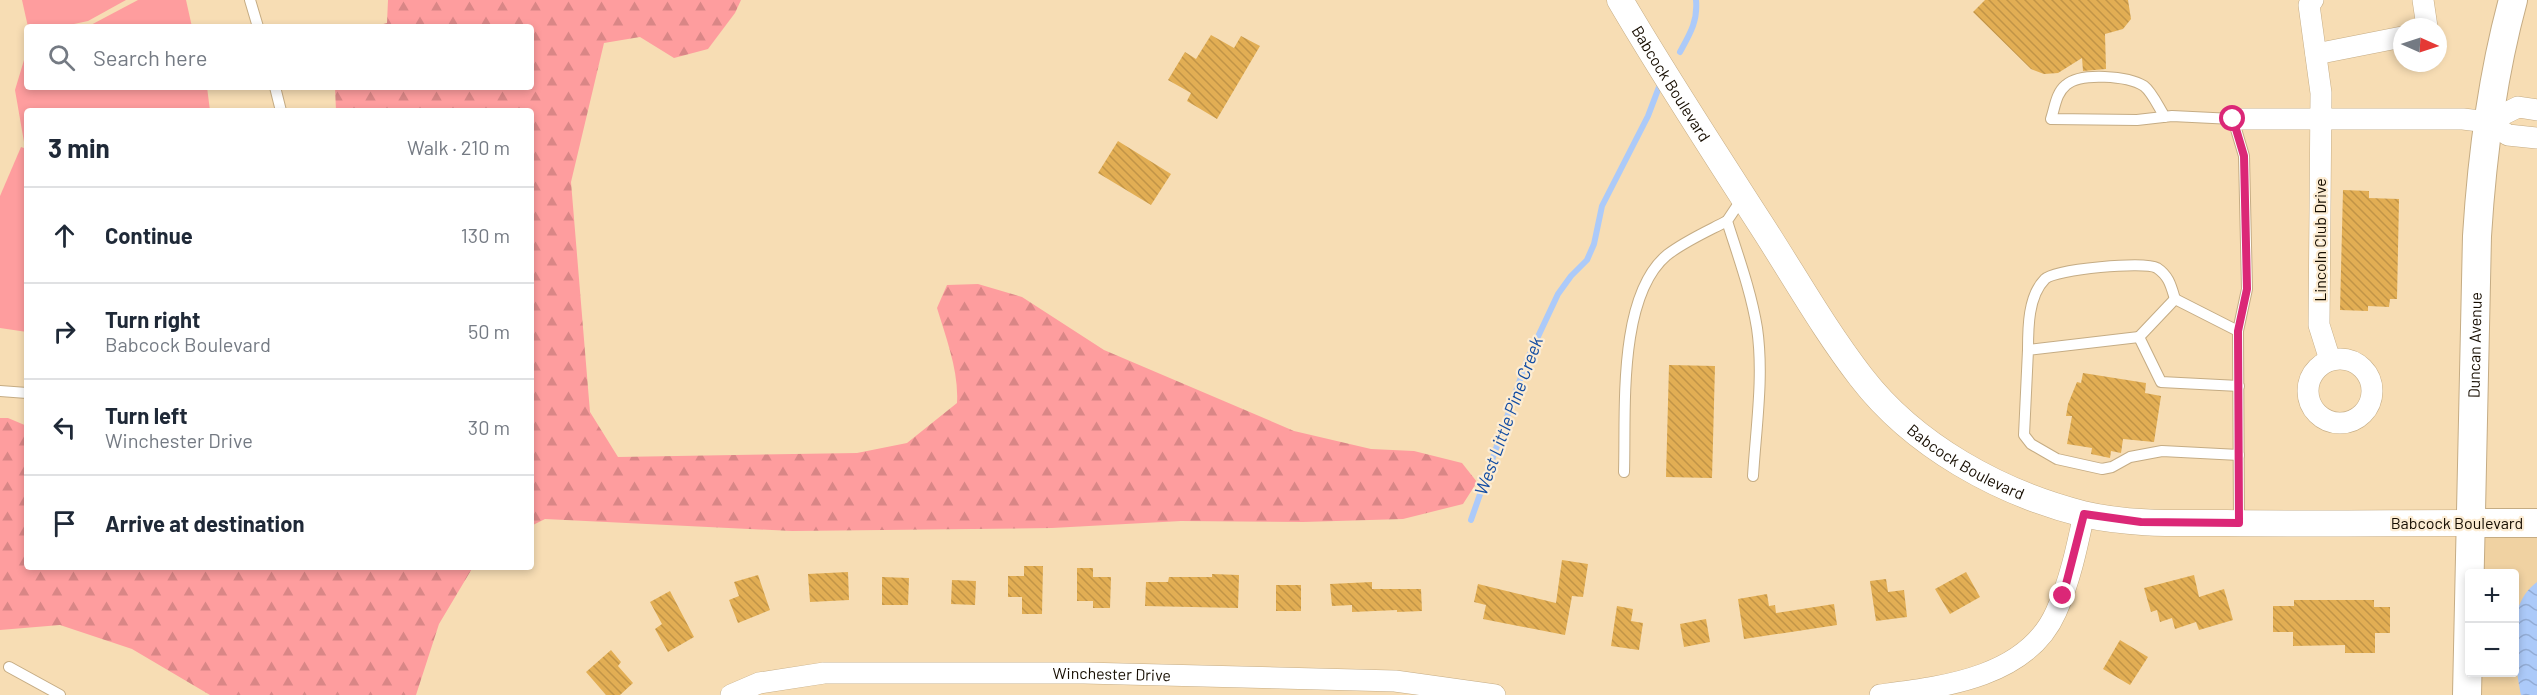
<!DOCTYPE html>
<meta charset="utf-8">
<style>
body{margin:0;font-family:Barlow,sans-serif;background:#f6f6f7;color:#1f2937}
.controls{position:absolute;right:18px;bottom:18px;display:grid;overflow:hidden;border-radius:6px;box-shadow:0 3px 9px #0003}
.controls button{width:54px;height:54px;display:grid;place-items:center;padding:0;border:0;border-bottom:2px solid #e0e1e3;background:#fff;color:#1f2937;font:30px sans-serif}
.compass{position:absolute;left:2393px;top:18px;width:54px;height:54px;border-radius:50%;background:#fff;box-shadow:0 3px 9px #0003;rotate:93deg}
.stop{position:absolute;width:18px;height:18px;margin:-14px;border:4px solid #db2777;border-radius:50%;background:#fff}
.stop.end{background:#db2777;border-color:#fff;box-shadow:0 2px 6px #0008}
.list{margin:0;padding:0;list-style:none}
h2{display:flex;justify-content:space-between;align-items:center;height:78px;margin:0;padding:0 24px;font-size:26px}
h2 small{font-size:20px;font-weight:400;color:#747a83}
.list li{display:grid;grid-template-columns:39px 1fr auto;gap:18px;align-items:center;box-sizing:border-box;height:96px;padding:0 24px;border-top:2px solid #e0e1e3}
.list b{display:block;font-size:22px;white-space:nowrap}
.list p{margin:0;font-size:20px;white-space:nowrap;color:#747a83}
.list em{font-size:20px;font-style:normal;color:#747a83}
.icon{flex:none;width:33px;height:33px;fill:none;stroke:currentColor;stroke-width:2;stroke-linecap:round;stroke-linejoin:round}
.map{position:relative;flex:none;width:2537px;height:695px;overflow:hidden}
.search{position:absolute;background:#fff;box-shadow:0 3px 9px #0003;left:24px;top:24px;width:510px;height:66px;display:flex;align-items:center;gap:15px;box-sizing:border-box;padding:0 21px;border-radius:6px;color:#747a83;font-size:22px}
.panel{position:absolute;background:#fff;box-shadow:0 3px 9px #0003;left:24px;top:108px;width:510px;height:462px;border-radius:6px}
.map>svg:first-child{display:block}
.built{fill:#f0d2a2;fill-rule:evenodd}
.forest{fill:url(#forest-firs)}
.park{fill:#fe9d9e}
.water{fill:url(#water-waves)}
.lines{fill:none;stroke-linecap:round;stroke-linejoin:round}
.stream{stroke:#accaf9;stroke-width:6}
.building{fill:url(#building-back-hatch)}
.service-casing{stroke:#c5ac84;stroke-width:12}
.minor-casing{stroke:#c5ac84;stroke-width:22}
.tertiary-casing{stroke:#c5ac84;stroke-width:27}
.secondary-casing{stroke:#c5ac84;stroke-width:30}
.service{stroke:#fff;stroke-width:10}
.minor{stroke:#fff;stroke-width:21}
.tertiary{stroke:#fff;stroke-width:26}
.secondary{stroke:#fff;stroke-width:28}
.route{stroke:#db2777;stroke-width:8}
.labels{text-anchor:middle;stroke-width:4.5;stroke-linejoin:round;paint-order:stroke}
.street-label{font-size:16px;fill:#160d01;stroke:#fcecd3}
.water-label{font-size:18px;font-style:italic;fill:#114ca3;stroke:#fcecd3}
</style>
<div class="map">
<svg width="2537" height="695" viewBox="0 0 2537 695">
<defs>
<pattern id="forest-firs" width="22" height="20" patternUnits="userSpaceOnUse" patternTransform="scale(1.5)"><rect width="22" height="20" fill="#fe9d9e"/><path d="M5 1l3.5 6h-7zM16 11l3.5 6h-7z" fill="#d98686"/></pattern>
<pattern id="water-waves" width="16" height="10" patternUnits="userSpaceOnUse" patternTransform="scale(1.5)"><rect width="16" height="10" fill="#accaf9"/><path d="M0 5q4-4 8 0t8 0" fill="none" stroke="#93acd4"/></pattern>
<pattern id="building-back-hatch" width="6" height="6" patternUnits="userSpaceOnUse" patternTransform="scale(1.5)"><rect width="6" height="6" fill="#e2ae54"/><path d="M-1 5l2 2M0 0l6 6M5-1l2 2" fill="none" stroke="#c19447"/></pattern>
</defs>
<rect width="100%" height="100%" fill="#f7ddb4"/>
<path class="built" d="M2470 523H2537V695H2467ZM2470 574H2514V672H2470Z"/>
<g class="forest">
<path d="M388 0H741L735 13 708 49 674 58 640 37 604 43 571 182 590 412 618 457 857 453 907 443 957 403C959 371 946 338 937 308L947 285 978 284 1022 297 1104 350 1294 431 1371 449 1414 451 1462 463 1477 482 1463 504 1403 519 1303 522 1181 521 1052 528 792 531 545 519 531 526V111H336L335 87H531V27H372L387 23Z"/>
<polygon points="0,418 8,418 27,426 27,567 473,567 439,624 416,695 210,695 132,649 60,625 0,630"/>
</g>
<g class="park">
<polygon points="22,0 126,0 88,21 60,27 28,27"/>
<polygon points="138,0 186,0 192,27 87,27"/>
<polygon points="27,50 27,87 207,87 210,111 27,111 27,144 24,142 15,90"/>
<polygon points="21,147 27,149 27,332 0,328 0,196"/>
</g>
<path class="water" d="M2537 582V695H2521C2515 660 2503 607 2537 582Z"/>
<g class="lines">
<g class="stream">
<path d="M1680 52C1690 34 1698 21 1696 0"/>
<polyline points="1471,520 1527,360 1558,294 1571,276 1587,260 1594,244 1602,206 1648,116 1659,87"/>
</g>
</g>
<g class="building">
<polygon points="1985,0 2128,0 2131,19 2123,29 2105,34 2106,69 2083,71 2082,58 2058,73 2044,74 2031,69 1973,12"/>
<polygon points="1211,35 1234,48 1241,36 1260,46 1217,119 1187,101 1191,93 1168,80 1185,52 1196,59"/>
<polygon points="1118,141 1171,174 1151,205 1098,173"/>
<polygon points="2343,190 2369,191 2369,198 2399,199 2397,299 2390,299 2389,307 2368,306 2368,311 2340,310"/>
<polygon points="1669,365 1715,366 1712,478 1666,477"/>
<polygon points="2083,373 2146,383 2145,393 2161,396 2154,442 2123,439 2121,453 2111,451 2110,458 2091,454 2092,448 2067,444 2072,416 2066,416 2068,404 2077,382 2081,383"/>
<polygon points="1562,560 1588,564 1583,597 1572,596 1565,635 1483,619 1486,605 1474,602 1478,584 1556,603"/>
<polygon points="1024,566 1043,566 1042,614 1022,614 1022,597 1008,597 1008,576 1024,576"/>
<polygon points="1077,568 1093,568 1093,577 1111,577 1110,608 1093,608 1093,601 1077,601"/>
<polygon points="848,572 849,600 810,602 808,574"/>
<polygon points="1966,572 1980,597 1950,614 1935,589"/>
<polygon points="1212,574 1239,575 1238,608 1145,606 1146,582 1168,582 1169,577 1212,577"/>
<polygon points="758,575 770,610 738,623 729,600 739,596 734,582"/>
<polygon points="2194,575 2199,597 2224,589 2233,620 2199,630 2196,622 2175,629 2172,618 2160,622 2157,610 2151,612 2144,588"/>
<polygon points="882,577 909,578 908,605 882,605"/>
<polygon points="1886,579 1888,592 1904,590 1907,617 1876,621 1870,581"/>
<polygon points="952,580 976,581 975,605 951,604"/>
<polygon points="1372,582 1372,589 1421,589 1422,611 1397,612 1397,610 1352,612 1352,605 1332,606 1330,584"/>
<rect x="1276" y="585" width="25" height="26"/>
<polygon points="670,591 694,637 668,652 655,629 662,624 650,602"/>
<polygon points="1767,594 1769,606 1775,605 1776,613 1834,604 1837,625 1744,639 1738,599"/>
<polygon points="2294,600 2374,600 2374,607 2390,607 2390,633 2375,633 2375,653 2345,653 2345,645 2293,646 2293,632 2273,632 2273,606 2294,606"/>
<polygon points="1617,606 1633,609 1631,621 1643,623 1639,650 1611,646"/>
<polygon points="1706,619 1710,642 1684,647 1680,624"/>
<polygon points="2120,640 2148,657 2130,685 2103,669"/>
<polygon points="611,650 621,662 618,666 633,683 620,695 606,695 586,672"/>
</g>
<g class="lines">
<defs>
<g id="service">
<polyline points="250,0 258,27"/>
<polyline points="275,87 281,111"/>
<path d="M2165 117C2159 108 2152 92 2144 86 2128 76 2081 72 2066 85 2056 93 2055 107 2051 119L2137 120 2172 116 2233 119 2244 156 2247 289 2238 331 2239 523"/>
<path d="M1743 197 1727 221C1738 256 1751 291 1757 328 1764 376 1756 427 1753 476"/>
<polyline points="2238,331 2175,299 2139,337 2161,382 2239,386"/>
<polyline points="2139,337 2028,350 2024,435 2031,444 2057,459 2102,469 2112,467 2130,457 2162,451 2239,455"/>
<path d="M2028 350C2028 328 2028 296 2045 279 2055 269 2145 261 2157 268 2169 276 2171 286 2175 299"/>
<polyline points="0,391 27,393"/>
<path d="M1624 472C1626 412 1617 297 1667 255 1685 241 1708 231 1727 221"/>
<polyline points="9,667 60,695"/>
</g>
<g id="minor">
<polyline points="2313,0 2309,5 2321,93 2319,325 2330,360"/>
<polyline points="2423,0 2427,27"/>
<polyline points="2316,54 2402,37"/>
<polyline points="2233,119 2463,119 2488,122 2508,135 2537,138"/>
<polyline points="2488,122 2518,107 2537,110"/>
<circle cx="2340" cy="391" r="32"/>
<path id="s1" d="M731 695 759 683 824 673H1084L1395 681 1495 695"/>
<path d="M1880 695C1942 687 2027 678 2056 612 2070 581 2077 547 2084 514"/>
</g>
<g id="tertiary">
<path id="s2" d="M1620 0C1664 75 1711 147 1758 220 1792 272 1823 328 1861 377 1914 446 2000 493 2083 514 2130 525 2179 523 2226 523 2307 524 2389 523 2470 523"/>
</g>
<g id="secondary">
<polyline points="2470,523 2537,523"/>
<path id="s3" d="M2467 695 2477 236C2482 156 2492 77 2513 0"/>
</g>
</defs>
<use href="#service" class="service-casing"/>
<use href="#minor" class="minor-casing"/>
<use href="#tertiary" class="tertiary-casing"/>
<use href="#secondary" class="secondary-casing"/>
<use href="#service" class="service"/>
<use href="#minor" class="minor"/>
<use href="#tertiary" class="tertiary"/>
<use href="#secondary" class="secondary"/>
</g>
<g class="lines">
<polyline class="route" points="2063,596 2084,514 2141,522 2239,523 2238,331 2247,289 2244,156 2233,119"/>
</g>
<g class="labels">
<g class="street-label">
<text dy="6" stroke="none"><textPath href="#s2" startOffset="98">Babcock Boulevard</textPath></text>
<text transform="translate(2320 240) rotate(-90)" y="6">Lincoln Club Drive</text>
<text dy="6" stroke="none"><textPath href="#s3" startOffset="350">Duncan Avenue</textPath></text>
<text dy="6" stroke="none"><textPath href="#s2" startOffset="584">Babcock Boulevard</textPath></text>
<text x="2457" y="529">Babcock Boulevard</text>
<text dy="6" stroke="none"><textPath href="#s1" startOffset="384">Winchester Drive</textPath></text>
</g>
<g class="water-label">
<text transform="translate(1509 416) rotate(-70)" y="6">West Little Pine Creek</text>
</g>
</g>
</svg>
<div class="controls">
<button>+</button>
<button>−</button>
</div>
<svg class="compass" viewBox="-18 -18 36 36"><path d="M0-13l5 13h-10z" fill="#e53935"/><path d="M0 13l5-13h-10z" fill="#747a83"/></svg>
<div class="stop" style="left:2233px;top:119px"></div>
<div class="stop end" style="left:2063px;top:596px"></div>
<div class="search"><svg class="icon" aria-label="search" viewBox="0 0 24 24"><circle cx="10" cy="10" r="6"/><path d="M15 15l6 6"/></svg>Search here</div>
<section class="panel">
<h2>3 min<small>Walk · 210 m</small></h2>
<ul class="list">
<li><svg class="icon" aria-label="ahead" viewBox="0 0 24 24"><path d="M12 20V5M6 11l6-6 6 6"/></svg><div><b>Continue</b></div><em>130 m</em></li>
<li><svg class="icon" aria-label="right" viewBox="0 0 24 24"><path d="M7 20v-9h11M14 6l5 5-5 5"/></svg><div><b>Turn right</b><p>Babcock Boulevard</p></div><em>50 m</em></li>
<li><svg class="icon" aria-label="left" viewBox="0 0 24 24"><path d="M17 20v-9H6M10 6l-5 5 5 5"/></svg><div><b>Turn left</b><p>Winchester Drive</p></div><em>30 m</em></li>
<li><svg class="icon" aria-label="arrive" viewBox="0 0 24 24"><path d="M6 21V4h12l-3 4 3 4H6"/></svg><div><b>Arrive at destination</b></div></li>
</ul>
</section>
</div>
